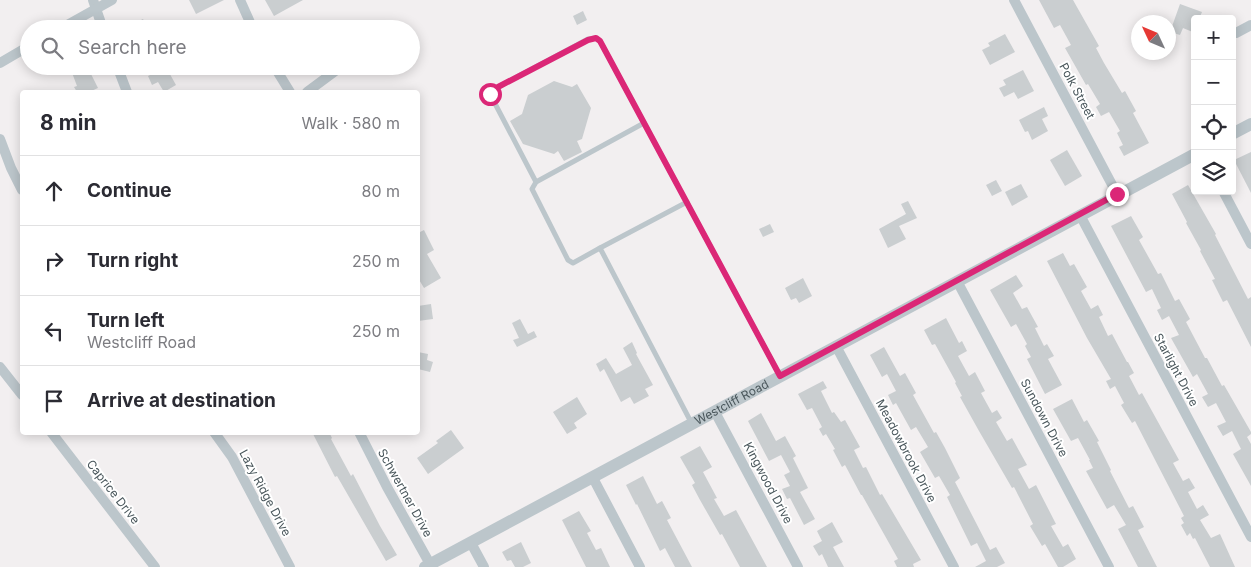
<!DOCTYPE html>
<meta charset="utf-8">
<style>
body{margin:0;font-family:Inter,sans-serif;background:#f7f7f7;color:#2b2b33}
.controls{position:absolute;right:15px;top:15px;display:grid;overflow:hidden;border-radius:5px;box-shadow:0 2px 12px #0003}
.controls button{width:45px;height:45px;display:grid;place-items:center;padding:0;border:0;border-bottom:1px solid #e1e1e2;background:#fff;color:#2b2b33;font:25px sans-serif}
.compass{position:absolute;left:1131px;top:15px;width:45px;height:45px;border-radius:50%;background:#fff;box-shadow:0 2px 12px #0003;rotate:314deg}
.stop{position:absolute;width:15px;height:15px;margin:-11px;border:4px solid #db2777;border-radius:50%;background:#fff}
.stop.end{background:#db2777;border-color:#fff;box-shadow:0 1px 5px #0008}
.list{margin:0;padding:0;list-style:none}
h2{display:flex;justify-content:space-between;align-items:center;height:65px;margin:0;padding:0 20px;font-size:21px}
h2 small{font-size:16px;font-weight:400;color:#7c7c81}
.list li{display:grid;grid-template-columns:32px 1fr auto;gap:15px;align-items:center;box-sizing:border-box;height:70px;padding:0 20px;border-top:1px solid #e1e1e2}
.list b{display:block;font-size:19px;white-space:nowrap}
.list p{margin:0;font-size:16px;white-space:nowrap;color:#7c7c81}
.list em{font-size:16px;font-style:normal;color:#7c7c81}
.icon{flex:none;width:28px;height:28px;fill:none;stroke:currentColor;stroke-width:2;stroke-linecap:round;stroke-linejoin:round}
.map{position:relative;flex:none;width:1251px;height:567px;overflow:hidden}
.search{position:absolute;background:#fff;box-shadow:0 2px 12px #0003;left:20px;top:20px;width:400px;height:55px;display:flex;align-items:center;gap:12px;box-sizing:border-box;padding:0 18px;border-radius:28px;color:#7c7c81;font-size:19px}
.panel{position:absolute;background:#fff;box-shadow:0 2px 12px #0003;left:20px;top:90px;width:400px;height:345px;border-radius:5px}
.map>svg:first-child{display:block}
.building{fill:#caced0}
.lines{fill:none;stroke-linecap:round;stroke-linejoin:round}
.service{stroke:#bcc6cb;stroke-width:5}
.minor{stroke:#bcc6cb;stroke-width:10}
.tertiary{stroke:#bcc6cb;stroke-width:12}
.route{stroke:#db2777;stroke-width:6}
.labels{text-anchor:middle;stroke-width:4;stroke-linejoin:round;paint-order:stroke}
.street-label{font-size:12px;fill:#49565b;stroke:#fff}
</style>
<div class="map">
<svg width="1251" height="567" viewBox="0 0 1251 567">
<rect width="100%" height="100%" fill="#f2eff0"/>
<g class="building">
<polygon points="189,0 224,0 196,14"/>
<polygon points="265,0 303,0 274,16"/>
<polygon points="1039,0 1073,0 1099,46 1096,48 1104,63 1122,93 1125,91 1136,111 1133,113 1149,143 1124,156 1119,147 1123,145 1117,133 1120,131 1109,112 1101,116 1096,107 1100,104 1088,84 1086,85 1065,48 1071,45 1060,25 1054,28"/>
<polygon points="1180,4 1202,12 1199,19 1195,19 1195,33 1183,28 1180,35 1170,32"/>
<polygon points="583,11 587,20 577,25 573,16"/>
<polygon points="143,19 148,29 123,29"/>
<polygon points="1005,34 1015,52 990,65 982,50 990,46 988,43"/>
<polygon points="79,66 87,66 98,88 89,92 77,92 74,87 77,86 71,70"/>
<polygon points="166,67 176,85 164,92 158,82 152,85 148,76"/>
<polygon points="1023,70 1034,91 1018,99 1014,92 1004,97 999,88 1006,85 1003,80"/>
<polygon points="554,81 572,87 577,84 591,108 582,139 577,141 582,152 564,161 558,151 554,154 523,144 510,121 522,114 528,95"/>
<polygon points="1044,107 1048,116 1042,119 1048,131 1032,140 1028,131 1025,132 1019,120"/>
<polygon points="1067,150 1082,176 1065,186 1050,160"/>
<polygon points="1251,152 1251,193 1234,160"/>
<polygon points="996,180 1002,191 992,196 986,185"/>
<polygon points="1021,184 1028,197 1012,206 1005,192"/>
<polygon points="1188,185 1216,234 1215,235 1248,299 1251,297 1251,347 1227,300 1223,302 1212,280 1215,279 1200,251 1201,250 1186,223 1187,222 1172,194"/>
<polygon points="908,201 917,218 899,226 906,239 888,248 879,229 906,214 901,204"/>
<polygon points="1131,216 1143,237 1139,240 1158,274 1161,273 1175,301 1179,299 1190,319 1186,322 1205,358 1207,358 1222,386 1224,385 1251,432 1251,434 1247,437 1251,444 1251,486 1233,454 1241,449 1232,431 1223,436 1217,426 1226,422 1216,403 1208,407 1202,397 1208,394 1197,374 1193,377 1171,338 1179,335 1169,316 1162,320 1157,310 1161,308 1152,289 1146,292 1111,226"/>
<polygon points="770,224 774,232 763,237 759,229"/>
<polygon points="424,230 434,250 427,254 441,278 424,288 418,278 418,233"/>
<polygon points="1063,253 1070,266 1074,264 1087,287 1081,291 1091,309 1098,305 1103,315 1099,317 1108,336 1112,334 1127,362 1128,362 1134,373 1129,376 1139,395 1142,393 1179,460 1173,463 1183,481 1189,478 1195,488 1188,492 1197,509 1203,505 1209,515 1200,520 1211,538 1220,534 1235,567 1210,567 1195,538 1193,539 1190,533 1187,536 1181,525 1184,523 1181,518 1184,516 1135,421 1132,423 1121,405 1124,403 1115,386 1110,389 1106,381 1111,379 1087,338 1047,261"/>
<polygon points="1016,275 1023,286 1013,293 1022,309 1027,307 1038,327 1035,328 1044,346 1047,344 1054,356 1048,359 1062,385 1045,394 1027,359 1031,357 1025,346 1027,344 1016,324 1011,327 990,290"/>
<polygon points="803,278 812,296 799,303 796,298 791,300 785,288"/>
<polygon points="431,304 433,319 418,321 418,306"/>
<polygon points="946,318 959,343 962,341 967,351 958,356 969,376 975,372 985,391 981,393 992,413 997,410 1002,418 996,422 1007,441 1012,438 1027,465 1018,469 1029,489 1036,485 1056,524 1051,526 1063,547 1068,544 1076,559 1063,567 1058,567 1045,544 1042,546 1030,526 1033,524 1014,487 1012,488 979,431 960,397 962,396 955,383 956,382 935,344 932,345 924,330"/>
<polygon points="520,319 528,334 534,331 537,337 517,347 513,340 519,338 512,323"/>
<polygon points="632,342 637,353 636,354 653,385 645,389 649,396 634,404 630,397 621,402 604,369 600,372 596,364 606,358 616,374 632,365 623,348"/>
<polygon points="884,347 900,376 905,373 916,393 913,395 934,433 936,432 945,448 960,478 955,482 990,550 996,547 1005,563 997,567 975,567 986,561 977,543 971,546 947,497 950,495 939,476 935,478 920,452 928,447 916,427 911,430 896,403 893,405 888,395 896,391 887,374 882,377 870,355"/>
<polygon points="418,352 428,354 427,360 433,362 430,372 418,369"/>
<polygon points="823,381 827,388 821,391 832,413 834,412 841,422 845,420 860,447 854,450 863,468 866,467 880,495 882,494 921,560 913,564 914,567 897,567 894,561 898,559 862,495 861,495 845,465 842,467 833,450 835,449 826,434 823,436 819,429 822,427 812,408 807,410 798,394"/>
<polygon points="577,397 587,414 574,423 577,428 567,434 553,412"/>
<polygon points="1072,399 1084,422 1087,420 1099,441 1097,442 1111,470 1110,471 1129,508 1133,506 1144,527 1138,530 1157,567 1138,567 1118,529 1126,525 1114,505 1107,509 1086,471 1093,468 1089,460 1090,460 1078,438 1071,441 1053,409"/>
<polygon points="761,413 776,441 785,436 796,456 793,458 808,488 800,492 815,519 804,525 790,498 787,499 782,489 790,486 784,475 790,472 781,455 769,461 748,421"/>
<polygon points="451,430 464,448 428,474 417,458 438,443 436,441"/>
<polygon points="312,432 329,432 332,438 331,439 351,476 353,474 380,526 397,555 386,561 337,476 335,477"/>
<polygon points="700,446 712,467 703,472 717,498 714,499 724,516 736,510 767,567 740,567 722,534 720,535 700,500 692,485 695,483 680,457"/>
<polygon points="643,476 657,504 662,501 671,518 667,520 692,567 675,567 665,548 660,551 637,504 636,505 626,485"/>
<polygon points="579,511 591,531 587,533 596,550 601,548 610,567 586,567 562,520"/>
<polygon points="832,522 843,542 833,547 844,567 828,567 822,554 819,556 813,546 822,541 817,531"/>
<polygon points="521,542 531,563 523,567 515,567 511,560 507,561 502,552"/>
</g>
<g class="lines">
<g class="service">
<polyline points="536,182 490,94 498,87 588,39 596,38 600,41 780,376"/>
<polyline points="687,202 600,248 692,424"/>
<polyline points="600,248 573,263 568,260 532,189 536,182 644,123"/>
</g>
<g class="minor">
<polyline points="93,0 103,29"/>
<polyline points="240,0 253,29"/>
<polyline points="1014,0 1117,194"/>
<polyline points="60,29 112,0"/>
<polyline points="1236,33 1251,25"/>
<polyline points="0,63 29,46"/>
<polyline points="117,66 127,92"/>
<polyline points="274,66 290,92"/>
<polyline points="307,92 342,66"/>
<polyline points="0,139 11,168 22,190"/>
<polyline points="1223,191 1251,244"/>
<polyline points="1080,215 1251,537"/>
<polyline points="957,281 1109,567"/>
<polyline points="836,346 954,567"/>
<polyline points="0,367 22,395"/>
<polyline points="715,412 798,567"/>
<polyline points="51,432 155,567"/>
<polyline points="214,432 232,457 290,567"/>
<polyline points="359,432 387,487 430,564"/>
<polyline points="593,478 640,567"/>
<polyline points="471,543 484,567"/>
</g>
<g class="tertiary">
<polyline points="1232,134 1251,124"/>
<path id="s1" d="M425 567 1195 154"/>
</g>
</g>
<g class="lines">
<polyline class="route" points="490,94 498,87 588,40 596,38 600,41 780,376 1117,194"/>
</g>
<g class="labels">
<g class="street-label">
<text transform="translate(1077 91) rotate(62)" y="4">Polk Street</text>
<text transform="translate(1176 370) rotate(62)" y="4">Starlight Drive</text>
<text dy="4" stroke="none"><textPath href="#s1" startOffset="348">Westcliff Road</textPath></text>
<text transform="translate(1044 418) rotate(62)" y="4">Sundown Drive</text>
<text transform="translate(906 451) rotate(62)" y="4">Meadowbrook Drive</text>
<text transform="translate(768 483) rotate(62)" y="4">Kingwood Drive</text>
<text transform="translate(113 492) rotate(52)" y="4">Caprice Drive</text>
<text transform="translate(265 493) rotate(62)" y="4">Lazy Ridge Drive</text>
<text transform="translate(405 493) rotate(61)" y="4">Schwertner Drive</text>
</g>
</g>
</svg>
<div class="controls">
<button>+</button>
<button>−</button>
<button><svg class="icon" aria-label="locate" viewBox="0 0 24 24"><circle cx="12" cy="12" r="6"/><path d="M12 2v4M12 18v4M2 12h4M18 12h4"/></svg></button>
<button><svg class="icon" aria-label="layers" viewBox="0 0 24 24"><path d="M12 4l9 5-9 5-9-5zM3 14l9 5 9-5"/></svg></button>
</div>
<svg class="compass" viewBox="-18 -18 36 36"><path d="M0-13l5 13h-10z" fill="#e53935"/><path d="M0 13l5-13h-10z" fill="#7c7c81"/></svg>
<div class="stop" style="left:490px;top:94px"></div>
<div class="stop end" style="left:1117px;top:194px"></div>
<div class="search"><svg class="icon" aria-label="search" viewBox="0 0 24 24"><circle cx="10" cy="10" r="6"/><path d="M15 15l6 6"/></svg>Search here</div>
<section class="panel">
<h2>8 min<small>Walk · 580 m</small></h2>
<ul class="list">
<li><svg class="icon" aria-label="ahead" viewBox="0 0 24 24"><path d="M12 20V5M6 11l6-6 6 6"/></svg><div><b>Continue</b></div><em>80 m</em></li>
<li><svg class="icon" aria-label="right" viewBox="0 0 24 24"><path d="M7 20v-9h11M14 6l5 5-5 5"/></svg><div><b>Turn right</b></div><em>250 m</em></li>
<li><svg class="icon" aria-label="left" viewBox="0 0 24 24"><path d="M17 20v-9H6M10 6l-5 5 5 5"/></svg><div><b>Turn left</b><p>Westcliff Road</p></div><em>250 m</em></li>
<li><svg class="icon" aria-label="arrive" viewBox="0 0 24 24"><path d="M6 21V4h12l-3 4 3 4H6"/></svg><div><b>Arrive at destination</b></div></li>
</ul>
</section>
</div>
